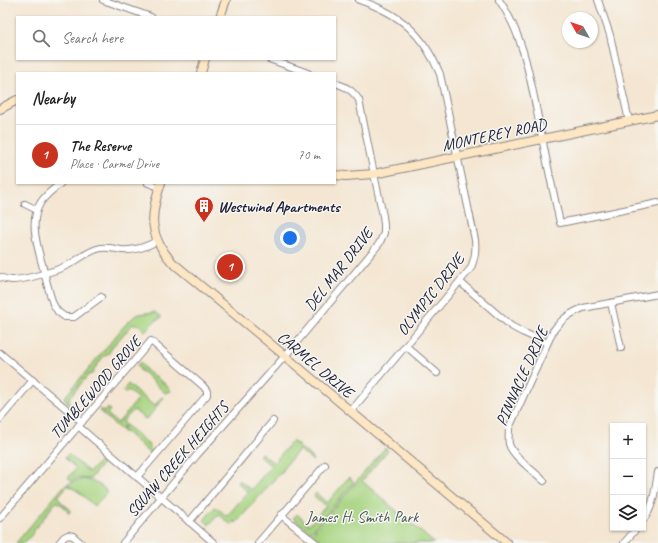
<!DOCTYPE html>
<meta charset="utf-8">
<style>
body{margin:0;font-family:Caveat,sans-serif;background:#f6f6f6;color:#222}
.controls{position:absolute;right:12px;bottom:12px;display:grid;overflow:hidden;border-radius:0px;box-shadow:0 1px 3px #0004}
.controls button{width:36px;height:36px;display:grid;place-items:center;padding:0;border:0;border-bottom:1px solid #e0e0e0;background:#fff;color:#222;font:20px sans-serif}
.compass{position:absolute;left:562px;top:12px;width:36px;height:36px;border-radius:50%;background:#fff;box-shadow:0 1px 3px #0004;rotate:310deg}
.you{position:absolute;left:290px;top:238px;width:14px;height:14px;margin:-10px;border:3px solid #fff;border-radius:50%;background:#1a73e8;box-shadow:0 0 0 6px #1a73e833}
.badge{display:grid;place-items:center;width:26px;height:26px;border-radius:50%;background:#c8321e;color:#fff;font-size:13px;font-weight:700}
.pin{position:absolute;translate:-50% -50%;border:2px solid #fff;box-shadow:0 1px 4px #0006}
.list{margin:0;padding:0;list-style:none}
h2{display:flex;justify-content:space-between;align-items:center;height:52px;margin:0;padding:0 16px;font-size:17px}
h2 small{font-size:13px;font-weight:400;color:#767676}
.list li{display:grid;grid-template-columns:26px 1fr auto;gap:12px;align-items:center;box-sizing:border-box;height:60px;padding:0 16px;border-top:1px solid #e0e0e0}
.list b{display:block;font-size:15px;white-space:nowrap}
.list p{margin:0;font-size:13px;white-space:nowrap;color:#767676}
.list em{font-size:13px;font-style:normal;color:#767676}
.icon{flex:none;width:22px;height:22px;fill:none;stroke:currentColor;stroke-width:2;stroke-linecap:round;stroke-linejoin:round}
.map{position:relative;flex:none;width:658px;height:543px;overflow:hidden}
.search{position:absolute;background:#fff;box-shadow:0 1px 3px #0004;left:16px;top:16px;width:320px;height:44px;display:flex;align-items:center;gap:10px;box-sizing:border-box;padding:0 14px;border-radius:0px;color:#767676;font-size:15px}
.panel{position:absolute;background:#fff;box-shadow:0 1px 3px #0004;left:16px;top:72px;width:320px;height:112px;border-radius:0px}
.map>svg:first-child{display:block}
.green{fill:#a7d481;stroke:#647b5e}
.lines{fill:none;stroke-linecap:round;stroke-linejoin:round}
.street-casing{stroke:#8b8486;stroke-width:8}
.secondary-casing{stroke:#8b8486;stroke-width:10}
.street{stroke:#fff;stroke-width:6}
.secondary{stroke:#fce6c4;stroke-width:8}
.labels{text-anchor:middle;stroke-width:3;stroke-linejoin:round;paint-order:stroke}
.street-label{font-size:16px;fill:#22223b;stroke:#f6f6f2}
.poi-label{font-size:16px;font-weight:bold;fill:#22223b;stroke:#f6f6f2;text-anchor:start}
.park-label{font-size:16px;fill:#4a5750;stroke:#f6f6f2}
</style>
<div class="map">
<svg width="658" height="543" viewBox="0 0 658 543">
<rect width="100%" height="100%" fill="#f6f6f2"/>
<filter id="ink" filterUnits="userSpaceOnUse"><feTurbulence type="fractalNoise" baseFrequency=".025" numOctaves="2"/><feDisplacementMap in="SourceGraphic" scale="8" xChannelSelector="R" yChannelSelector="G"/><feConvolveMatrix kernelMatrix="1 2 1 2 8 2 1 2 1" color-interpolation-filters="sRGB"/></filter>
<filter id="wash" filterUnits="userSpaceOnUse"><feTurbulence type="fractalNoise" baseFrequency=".012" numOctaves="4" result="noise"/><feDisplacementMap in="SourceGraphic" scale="16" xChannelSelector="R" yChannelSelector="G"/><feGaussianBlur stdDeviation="0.9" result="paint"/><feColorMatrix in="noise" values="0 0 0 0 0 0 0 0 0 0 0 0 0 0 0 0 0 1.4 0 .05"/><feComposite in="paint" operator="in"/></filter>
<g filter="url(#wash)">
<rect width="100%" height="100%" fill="#f4e6d2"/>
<g class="green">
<path d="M155 312 161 316V318L156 320 145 331C142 327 137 322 132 325L112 347 109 353 103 357 95 368 92 374 88 375 70 397 69 400 70 405 64 398 125 325 136 315 145 313Z"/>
<polygon points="140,362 146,370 165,384 171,391 165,393 143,372 140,371 140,369 136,366"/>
<polygon points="128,384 154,406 162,397 163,398 148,418 146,418 145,419 134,410 123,421 125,424 121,430 99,411 100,409 104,412 108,408 110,410 107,414 118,423 138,399 128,390 125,393 123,391"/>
<polygon points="126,425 149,445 148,446 152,450 149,453 128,434 126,432 123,432 122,430"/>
<polygon points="291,442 294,442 312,458 313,461 301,451 299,450 298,451 285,466 282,473 279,474 236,523 234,521 231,525 219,514 209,525 204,520 215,507 227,516 248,492 237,482 239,480 251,490 271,466 259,455 261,453 274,463"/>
<polygon points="385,448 388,450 362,481 434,543 318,543 310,536"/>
<polygon points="68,454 89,472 100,461 103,463 90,479 78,478 71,481 68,478 76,468 65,458"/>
<polygon points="349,477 354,482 311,532 293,518 297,514 309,525 326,506 314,496 316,493 327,503"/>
<path d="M82 479C94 480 100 485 108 492L94 506 79 492 69 486H67L58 497 61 500 60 501 71 510 69 513 67 512 68 510 58 502H56L34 530V532L24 543H16L64 486 70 483Z"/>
</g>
</g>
<g filter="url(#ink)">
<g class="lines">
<defs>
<g id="street">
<polyline points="103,0 151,17"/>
<path d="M499 0C525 37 531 84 540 127 546 159 553 191 560 223L658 203"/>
<polyline points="598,0 610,35 629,121"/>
<polyline points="269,59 308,73"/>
<path d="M61 183C54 189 46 194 41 202 28 221 38 248 43 268 46 280 49 292 53 304L58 312 65 317H74L101 297"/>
<polyline points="148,183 160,187"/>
<polyline points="25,204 37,210"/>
<path d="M0 277C4 279 8 280 12 280 25 280 56 271 68 265 79 260 88 250 101 248 108 247 115 249 122 250 135 251 146 247 157 241"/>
<polyline points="460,282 511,326 522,332 547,343"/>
<polyline points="611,303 621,348"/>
<polyline points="406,346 437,373"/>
<polyline points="0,353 82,422"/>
<path d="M351 411 471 268C475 257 476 251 475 240L440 74C423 34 401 14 359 0"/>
<polyline points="0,419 33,380"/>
<polyline points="78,426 214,543"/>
<path d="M544 481C535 472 512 456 509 444 508 439 509 434 509 428L553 331C562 319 569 314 583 308L658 294"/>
<polyline points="281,515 308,537 311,539 316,543"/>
<polyline points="0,518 151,341 203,386 207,391 207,395 137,477"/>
<path d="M643 520C654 507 655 489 658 472"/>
<polyline points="189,522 273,421"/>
<polyline points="59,543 64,537 68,535 73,536 81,543"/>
<path d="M123 543 197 455 285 356 379 244 384 233V224L383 216 374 174 359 100C352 90 347 87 335 83"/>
<polyline points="258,543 325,465"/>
<polyline points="624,543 637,528"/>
</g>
<g id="secondary">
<polyline points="220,17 226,0"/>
<polyline points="201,73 205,59"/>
<polyline points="0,109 17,100"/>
<polyline points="335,175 346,176 374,174 658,115"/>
<path d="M161 183C150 214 148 236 172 262L285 356 507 543"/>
</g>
</defs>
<use href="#street" class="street-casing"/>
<use href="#secondary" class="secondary-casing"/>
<use href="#street" class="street"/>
<use href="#secondary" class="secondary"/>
</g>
</g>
<defs>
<symbol id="building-pin" viewBox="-11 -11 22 30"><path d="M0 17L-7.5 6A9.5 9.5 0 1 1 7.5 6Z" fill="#c8321e" stroke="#f6f6f2"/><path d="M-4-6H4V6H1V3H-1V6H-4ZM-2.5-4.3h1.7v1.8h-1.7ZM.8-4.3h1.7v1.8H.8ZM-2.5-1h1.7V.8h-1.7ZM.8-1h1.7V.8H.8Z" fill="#fff"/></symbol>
</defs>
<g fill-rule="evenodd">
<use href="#building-pin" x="193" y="195" width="22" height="30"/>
</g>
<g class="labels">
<g class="street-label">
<text transform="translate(494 134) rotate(-12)" y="6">MONTEREY ROAD</text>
<text transform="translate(338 269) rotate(-52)" y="6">DEL MAR DRIVE</text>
<text transform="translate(430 294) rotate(-52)" y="6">OLYMPIC DRIVE</text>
<text transform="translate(316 364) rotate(40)" y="6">CARMEL DRIVE</text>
<text transform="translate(521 376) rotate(-66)" y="6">PINNACLE DRIVE</text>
<text transform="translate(95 387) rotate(-49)" y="6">TUMBLEWOOD GROVE</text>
<text transform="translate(177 459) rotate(-49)" y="6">SQUAW CREEK HEIGHTS</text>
</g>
<g class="poi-label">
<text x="218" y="212">Westwind Apartments</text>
</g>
<g class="park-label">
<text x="362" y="522">James H. Smith Park</text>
</g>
</g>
</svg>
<div class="controls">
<button>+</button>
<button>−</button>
<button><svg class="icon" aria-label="layers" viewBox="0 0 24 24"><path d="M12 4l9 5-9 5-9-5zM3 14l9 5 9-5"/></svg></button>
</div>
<svg class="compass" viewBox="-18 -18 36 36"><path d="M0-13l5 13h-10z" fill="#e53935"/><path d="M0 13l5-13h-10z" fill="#767676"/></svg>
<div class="you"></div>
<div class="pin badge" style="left:230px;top:267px">1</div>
<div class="search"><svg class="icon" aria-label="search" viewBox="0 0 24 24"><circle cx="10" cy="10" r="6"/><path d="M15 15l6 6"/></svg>Search here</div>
<section class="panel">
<h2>Nearby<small></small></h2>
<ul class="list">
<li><span class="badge">1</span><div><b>The Reserve</b><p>Place · Carmel Drive</p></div><em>70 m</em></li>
</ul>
</section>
</div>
